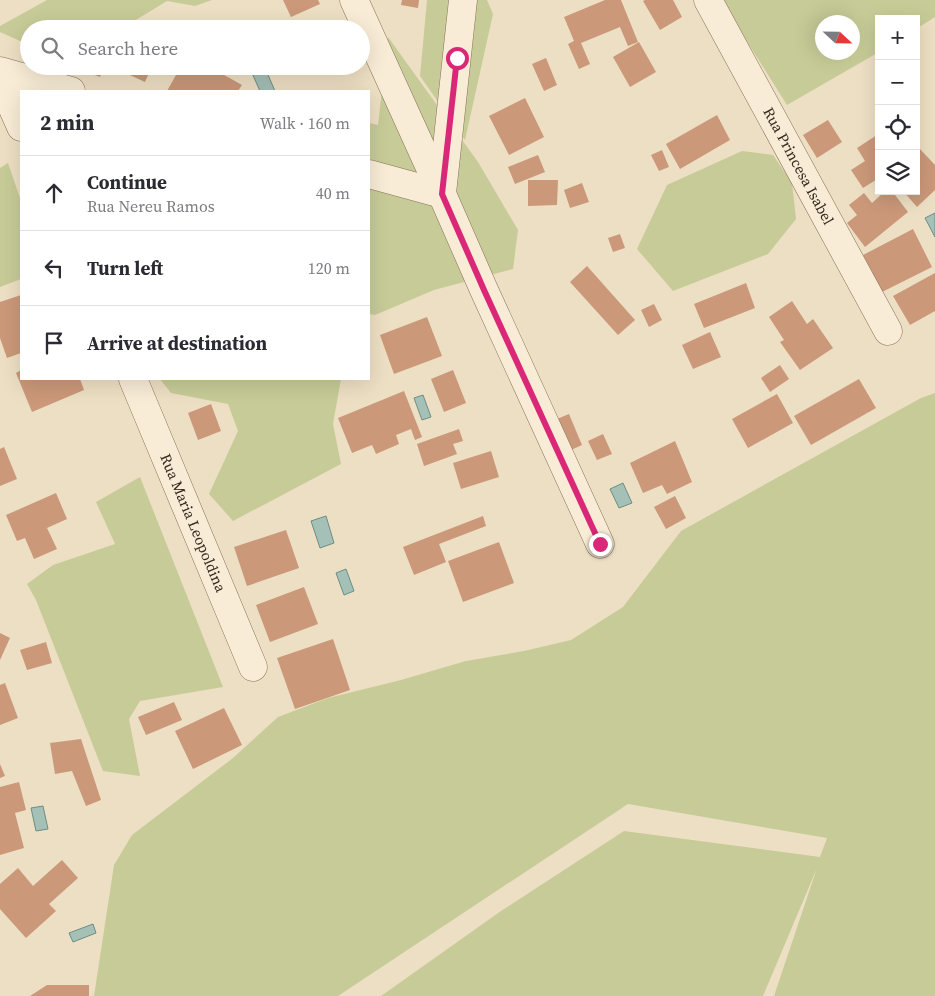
<!DOCTYPE html>
<meta charset="utf-8">
<style>
body{margin:0;font-family:"Source Serif 4",serif;background:#f2f2f3;color:#2b2b33}
.controls{position:absolute;right:15px;top:15px;display:grid;overflow:hidden;border-radius:0px;box-shadow:0 5px 20px #0002}
.controls button{width:45px;height:45px;display:grid;place-items:center;padding:0;border:0;border-bottom:1px solid #e1e1e2;background:#fff;color:#2b2b33;font:25px sans-serif}
.compass{position:absolute;left:815px;top:15px;width:45px;height:45px;border-radius:50%;background:#fff;box-shadow:0 5px 20px #0002;rotate:112deg}
.stop{position:absolute;width:15px;height:15px;margin:-11px;border:4px solid #db2777;border-radius:50%;background:#fff}
.stop.end{background:#db2777;border-color:#fff;box-shadow:0 1px 5px #0008}
.list{margin:0;padding:0;list-style:none}
h2{display:flex;justify-content:space-between;align-items:center;height:65px;margin:0;padding:0 20px;font-size:21px}
h2 small{font-size:16px;font-weight:400;color:#7c7c81}
.list li{display:grid;grid-template-columns:32px 1fr auto;gap:15px;align-items:center;box-sizing:border-box;height:75px;padding:0 20px;border-top:1px solid #e1e1e2}
.list b{display:block;font-size:19px;white-space:nowrap}
.list p{margin:0;font-size:16px;white-space:nowrap;color:#7c7c81}
.list em{font-size:16px;font-style:normal;color:#7c7c81}
.icon{flex:none;width:28px;height:28px;fill:none;stroke:currentColor;stroke-width:2;stroke-linecap:round;stroke-linejoin:round}
.map{position:relative;flex:none;width:935px;height:996px;overflow:hidden}
.search{position:absolute;background:#fff;box-shadow:0 5px 20px #0002;left:20px;top:20px;width:350px;height:55px;display:flex;align-items:center;gap:12px;box-sizing:border-box;padding:0 18px;border-radius:28px;color:#7c7c81;font-size:19px}
.panel{position:absolute;background:#fff;box-shadow:0 5px 20px #0002;left:20px;top:90px;width:350px;height:290px;border-radius:0px}
.map>svg:first-child{display:block}
.green{fill:#c7cb97;fill-rule:evenodd}
.water{fill:#a5c0b7;stroke:#6c8e84}
.building{fill:#cb9879}
.lines{fill:none;stroke-linecap:round;stroke-linejoin:round}
.minor-casing{stroke:#87705a;stroke-width:29}
.minor{stroke:#f8ecd6;stroke-width:28}
.route{stroke:#db2777;stroke-width:6}
.labels{text-anchor:middle;stroke-width:4;stroke-linejoin:round;paint-order:stroke}
.street-label{font-size:15px;fill:#37291e;stroke:#f5e9d2}
</style>
<div class="map">
<svg width="935" height="996" viewBox="0 0 935 996">
<rect width="100%" height="100%" fill="#eddfc3"/>
<g class="green">
<polygon points="47,0 212,0 195,6 167,1 121,29 29,29 29,45 0,32 0,26"/>
<polygon points="427,0 487,0 493,14 465,140 420,76"/>
<path d="M721 0H935V17L916 29V19H879V52L787 105ZM822 22H852V52H822Z"/>
<polygon points="388,37 478,162 518,230 513,269 434,290 375,315 369,314 369,123 378,125"/>
<polygon points="742,151 773,155 792,183 796,219 768,254 673,291 637,249 667,185"/>
<polygon points="8,163 21,201 21,279 0,287 0,168"/>
<polygon points="160,379 341,379 333,424 341,464 233,521 209,494 238,431 228,404 171,393"/>
<polygon points="935,393 935,996 774,996 817,868 763,996 381,996 501,911 624,831 820,857 827,838 628,804 338,996 94,996 114,865 132,835 233,758 278,717 328,698 401,680 466,661 524,651 571,640 623,607 681,531 921,398"/>
<polygon points="140,477 223,687 140,701 129,719 140,776 103,771 36,600 27,584 53,565 115,544 96,502"/>
</g>
<g class="water">
<polygon points="265,68 275,91 260,91 252,73"/>
<polygon points="935,213 935,237 925,218"/>
<polygon points="423,395 431,417 422,420 414,398"/>
<polygon points="623,483 632,503 619,508 610,489"/>
<polygon points="326,516 334,543 320,548 311,521"/>
<polygon points="346,569 354,591 344,595 336,573"/>
<polygon points="43,806 48,829 36,831 31,808"/>
<polygon points="93,924 96,933 73,942 69,933"/>
</g>
<g class="building">
<polygon points="283,0 318,0 320,4 291,17"/>
<polygon points="402,0 419,0 418,8 401,5"/>
<polygon points="605,0 621,0 638,42 628,46 620,27 581,43 590,64 579,69 568,44 574,41 564,17"/>
<polygon points="645,0 673,0 682,17 660,30 643,1"/>
<polygon points="639,42 656,72 630,87 613,57"/>
<polygon points="546,58 557,85 544,91 532,64"/>
<polygon points="72,66 104,66 100,77"/>
<polygon points="110,66 152,66 145,82"/>
<polygon points="181,66 208,66 242,85 238,91 167,91"/>
<polygon points="525,98 544,137 509,155 489,116"/>
<polygon points="717,115 730,140 680,169 666,144"/>
<polygon points="828,120 842,142 817,158 803,135"/>
<polygon points="877,135 879,138 879,178 863,188 851,170 865,161 857,148"/>
<polygon points="919,148 935,165 935,190 917,207 903,191 916,191 916,151"/>
<polygon points="662,150 669,167 659,171 651,155"/>
<polygon points="538,155 545,172 515,184 508,167"/>
<polygon points="528,180 558,180 557,205 528,206"/>
<polygon points="582,183 589,202 570,208 564,190"/>
<polygon points="885,191 892,191 908,212 865,247 847,223 857,215 849,205 864,193 872,203"/>
<polygon points="913,229 932,267 882,292 863,255"/>
<polygon points="620,234 625,248 613,252 608,238"/>
<polygon points="587,266 635,320 618,335 570,282"/>
<polygon points="935,273 935,311 910,325 893,296"/>
<polygon points="746,283 755,308 704,328 694,304"/>
<polygon points="21,295 21,353 7,358 0,338 0,302"/>
<polygon points="792,301 807,324 813,319 833,348 800,370 780,342 784,340 769,317"/>
<polygon points="654,304 662,320 649,327 641,310"/>
<polygon points="427,317 442,356 394,374 380,335"/>
<polygon points="710,332 721,357 693,369 682,345"/>
<polygon points="780,365 789,379 770,392 761,378"/>
<polygon points="21,370 21,379 80,379 84,390 32,412 16,373"/>
<polygon points="453,370 466,403 444,412 431,379"/>
<polygon points="859,379 876,408 811,445 794,416"/>
<polygon points="404,391 422,437 415,440 411,429 396,435 399,444 376,454 372,445 352,453 338,418"/>
<polygon points="777,394 793,423 748,448 732,419"/>
<polygon points="211,404 221,431 198,440 188,413"/>
<polygon points="569,414 582,445 571,450 557,419"/>
<polygon points="459,429 463,441 453,444 457,454 424,466 417,444"/>
<polygon points="603,434 612,454 597,460 588,441"/>
<polygon points="675,441 692,482 667,494 662,485 643,493 630,463"/>
<polygon points="4,447 17,479 0,486 0,449"/>
<polygon points="491,451 499,477 461,489 453,463"/>
<polygon points="56,493 67,519 47,528 57,549 34,559 25,538 17,541 6,515"/>
<polygon points="675,496 686,518 666,529 654,507"/>
<polygon points="483,516 486,526 439,544 446,562 414,575 403,547"/>
<polygon points="286,530 299,568 247,586 234,547"/>
<polygon points="499,542 514,583 463,602 448,561"/>
<polygon points="304,587 318,624 270,642 256,605"/>
<polygon points="0,633 10,638 0,660"/>
<polygon points="333,639 350,690 295,709 277,658"/>
<polygon points="46,642 52,663 27,670 20,650"/>
<polygon points="5,683 18,718 0,725 0,685"/>
<polygon points="174,702 182,720 146,735 138,717"/>
<polygon points="224,708 242,745 193,769 175,731"/>
<polygon points="81,739 101,800 86,806 72,771 55,774 50,743"/>
<polygon points="0,764 5,776 0,778"/>
<polygon points="19,782 26,810 15,813 24,848 0,855 0,787"/>
<polygon points="62,860 78,878 49,904 56,911 26,938 0,909 0,884 18,868 33,886"/>
<polygon points="47,985 89,985 89,996 30,996"/>
</g>
<g class="lines">
<defs>
<g id="minor">
<polyline points="354,0 442,194 484,290 600,544"/>
<path id="s1" d="M708 0 888 331"/>
<polyline points="0,71 71,91"/>
<polyline points="0,79 21,127"/>
<polyline points="369,174 442,194"/>
<polyline points="442,193 463,0"/>
<path id="s2" d="M133 379 253 667"/>
</g>
</defs>
<use href="#minor" class="minor-casing"/>
<use href="#minor" class="minor"/>
</g>
<g class="lines">
<polyline class="route" points="457,58 442,194 484,290 600,544"/>
</g>
<g class="labels">
<g class="street-label">
<text dy="5" stroke="none"><textPath href="#s1" startOffset="189">Rua Princesa Isabel</textPath></text>
<text dy="5" stroke="none"><textPath href="#s2" startOffset="156">Rua Maria Leopoldina</textPath></text>
</g>
</g>
</svg>
<div class="controls">
<button>+</button>
<button>−</button>
<button><svg class="icon" aria-label="locate" viewBox="0 0 24 24"><circle cx="12" cy="12" r="6"/><path d="M12 2v4M12 18v4M2 12h4M18 12h4"/></svg></button>
<button><svg class="icon" aria-label="layers" viewBox="0 0 24 24"><path d="M12 4l9 5-9 5-9-5zM3 14l9 5 9-5"/></svg></button>
</div>
<svg class="compass" viewBox="-18 -18 36 36"><path d="M0-13l5 13h-10z" fill="#e53935"/><path d="M0 13l5-13h-10z" fill="#7c7c81"/></svg>
<div class="stop" style="left:457px;top:58px"></div>
<div class="stop end" style="left:600px;top:544px"></div>
<div class="search"><svg class="icon" aria-label="search" viewBox="0 0 24 24"><circle cx="10" cy="10" r="6"/><path d="M15 15l6 6"/></svg>Search here</div>
<section class="panel">
<h2>2 min<small>Walk · 160 m</small></h2>
<ul class="list">
<li><svg class="icon" aria-label="ahead" viewBox="0 0 24 24"><path d="M12 20V5M6 11l6-6 6 6"/></svg><div><b>Continue</b><p>Rua Nereu Ramos</p></div><em>40 m</em></li>
<li><svg class="icon" aria-label="left" viewBox="0 0 24 24"><path d="M17 20v-9H6M10 6l-5 5 5 5"/></svg><div><b>Turn left</b></div><em>120 m</em></li>
<li><svg class="icon" aria-label="arrive" viewBox="0 0 24 24"><path d="M6 21V4h12l-3 4 3 4H6"/></svg><div><b>Arrive at destination</b></div></li>
</ul>
</section>
</div>
